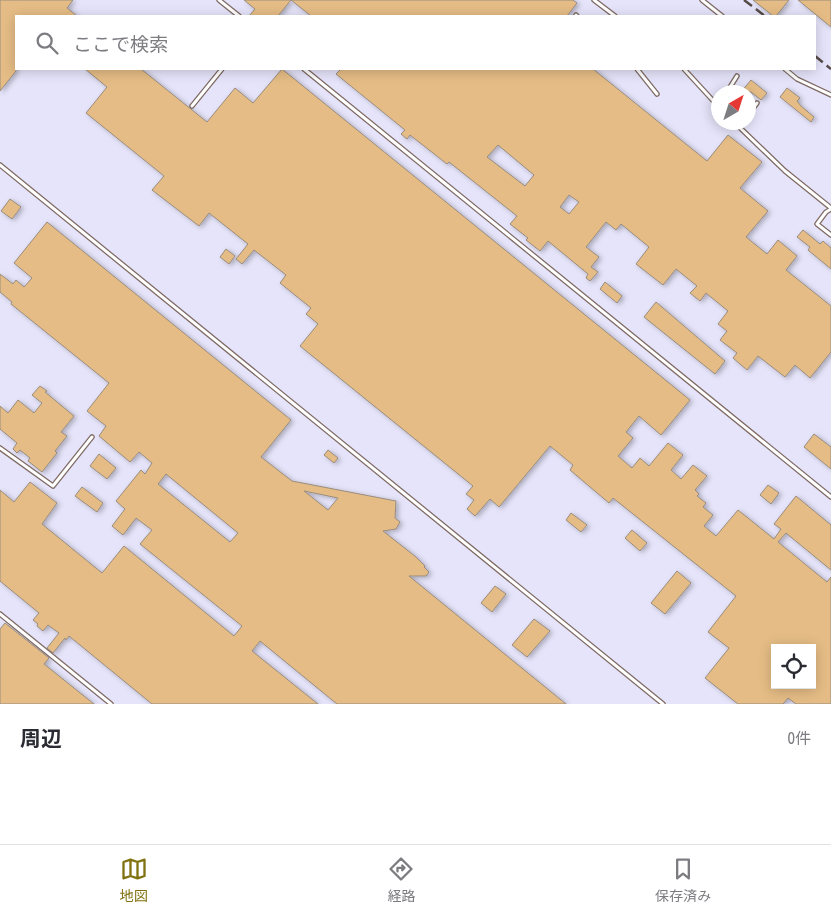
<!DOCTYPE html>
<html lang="ja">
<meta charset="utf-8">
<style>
body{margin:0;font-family:"Asap Condensed","Noto Sans JP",sans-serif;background:#f7f7f7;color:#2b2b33}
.controls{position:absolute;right:15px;bottom:15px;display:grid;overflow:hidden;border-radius:0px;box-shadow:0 2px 12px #0003}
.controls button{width:45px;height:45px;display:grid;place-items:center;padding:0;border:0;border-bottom:1px solid #e1e1e2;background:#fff;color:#2b2b33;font:25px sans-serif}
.compass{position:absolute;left:711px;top:85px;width:45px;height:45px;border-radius:50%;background:#fff;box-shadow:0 2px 12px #0003;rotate:39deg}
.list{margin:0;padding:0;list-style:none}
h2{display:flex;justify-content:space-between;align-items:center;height:65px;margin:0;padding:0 20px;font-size:21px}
h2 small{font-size:16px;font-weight:400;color:#7c7c81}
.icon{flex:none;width:28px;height:28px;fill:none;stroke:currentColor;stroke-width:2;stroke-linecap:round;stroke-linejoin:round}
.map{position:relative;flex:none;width:831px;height:704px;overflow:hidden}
.search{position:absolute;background:#fff;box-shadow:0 2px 12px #0003;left:15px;right:15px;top:15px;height:55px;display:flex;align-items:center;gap:12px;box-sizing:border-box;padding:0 18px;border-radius:0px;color:#7c7c81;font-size:19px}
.sheet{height:140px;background:#fff}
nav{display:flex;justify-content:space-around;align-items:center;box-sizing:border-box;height:70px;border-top:1px solid #e1e1e2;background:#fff;font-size:14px;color:#7c7c81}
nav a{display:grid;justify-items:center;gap:2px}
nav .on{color:#807111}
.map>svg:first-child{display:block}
.industrial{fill:#e6e4fa;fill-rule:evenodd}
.building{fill:#e5bc85;stroke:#998c7d;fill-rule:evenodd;filter:url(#shadow)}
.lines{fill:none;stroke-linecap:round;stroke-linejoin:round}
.service-casing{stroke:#7e6a63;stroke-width:5.5}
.service{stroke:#fff;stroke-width:3}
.rail{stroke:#564b48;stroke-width:2.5;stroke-dasharray:10 5;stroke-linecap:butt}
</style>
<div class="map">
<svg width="831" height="704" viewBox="0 0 831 704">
<defs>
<filter id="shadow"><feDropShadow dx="2.5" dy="1.5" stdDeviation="2.5" flood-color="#0004"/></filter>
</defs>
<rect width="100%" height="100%" fill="#ffece6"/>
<path class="industrial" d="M0 0H831V704H0ZM16 16H815V69H16ZM718 92H748V122H718ZM775 648H812V685H775Z"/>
<g class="building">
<polygon points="0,0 73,0 67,8 77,16 16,16 16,71 0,91"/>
<polygon points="244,0 573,0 577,3 567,16 311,16 291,0 278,16 249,16 255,9"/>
<polygon points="753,0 789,0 776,16 773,16"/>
<polygon points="798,0 831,0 831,27"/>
<path d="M85 69H141L207 122 235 88 253 103 282 69 690 400 661 435 639 416 626 432 633 438 618 456 632 468 640 458 649 466 668 443 683 455 671 470 681 479 693 465 707 476 695 490 699 494 697 496 706 503 703 507 713 515 704 526 716 536 738 510 774 539 781 529 774 524 796 496 831 525V570L786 533 778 542 827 582 831 577V704H796L788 698 783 704H738L705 678 729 648 708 632 736 596 613 498 609 503 570 470 573 465 550 446 499 507 490 499 475 516 467 509 474 500 466 494 473 486 300 346 318 324 306 314 311 308 280 283 286 275 254 250 242 264 236 259 248 244 209 213 199 226 152 190 164 176 86 113 107 87ZM775 648H812V685H775Z"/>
<path d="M341 69H593L707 161 728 135 762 162 740 188 768 211 746 237 767 254 778 240 797 256 786 270 831 306V352L810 378 795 365 785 377 758 356 747 370 733 358 737 353 720 340 727 331 718 324 728 311 706 293 700 301 690 293 697 286 676 269 663 285 636 264 649 247 621 224 616 230 606 222 586 247 599 257 591 267 598 272 590 281 586 278 588 274 548 241 540 251 526 240 528 238 510 224 517 216 449 162 447 164 410 135 407 139 401 134 405 130 336 74ZM498 145 534 175 525 186 487 157ZM569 195 579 202 569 214 560 207Z"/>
<polygon points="751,80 767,93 761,100 751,92 741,92"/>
<polygon points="787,88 800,98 797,101 801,106 814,117 811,122 780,97"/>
<polygon points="10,199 21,207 12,219 1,211"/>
<path d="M47 222 291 420 261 457 292 481 396 501 395 518 400 522 396 529 383 531 416 557 425 566 424 567 429 572 426 576H409L566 704H337L260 641 252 651 318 704H152L69 636 66 640 65 638 53 653 47 648 59 633 48 625 43 631 37 626 38 624 33 620 39 613 0 581V490L14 502 30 482 57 503 42 524 102 573 124 546 234 636 242 626 140 544 152 530 136 518 123 535 112 526 125 509 116 501 141 470 145 474 152 463 139 452 130 462 99 436 106 426 87 411 109 383 11 304 12 302 0 292V274L13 284 16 280 24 287 32 278 14 263ZM166 474 238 533 230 542 158 484ZM304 491 338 498 328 510Z"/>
<polygon points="803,230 820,244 823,241 831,248 831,269 808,250 810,247 797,237"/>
<polygon points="226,249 235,256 229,264 220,257"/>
<polygon points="605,282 622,296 617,303 600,289"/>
<polygon points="656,302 725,361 715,374 644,317"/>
<polygon points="40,386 47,391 45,392 74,416 61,432 67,436 55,451 57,453 42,472 28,461 30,458 20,450 17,453 13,449 17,443 0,429 0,406 8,413 18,400 34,413 42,403 32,395"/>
<polygon points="814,434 831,447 831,469 804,447"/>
<polygon points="328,450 338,458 334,463 324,455"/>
<polygon points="99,454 116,468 107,479 90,466"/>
<polygon points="768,485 779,493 771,504 760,495"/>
<polygon points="82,487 103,503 97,512 75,496"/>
<polygon points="571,513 587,525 581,532 566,520"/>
<polygon points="632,530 647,543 640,551 625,538"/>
<polygon points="677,571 691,583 665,614 651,603"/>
<polygon points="495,586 506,594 492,612 481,603"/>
<polygon points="534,619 550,631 527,657 512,645"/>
<polygon points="5,623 49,658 44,664 94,704 0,704 0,629"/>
</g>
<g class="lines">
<defs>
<g id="service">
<polyline points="219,0 239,16"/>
<polyline points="594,0 615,16"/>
<polyline points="702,0 722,16"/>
<polyline points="576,15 577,16"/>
<polyline points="304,69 831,497"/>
<polyline points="637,69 657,94"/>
<polyline points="684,69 718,106"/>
<polyline points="785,69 797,79 831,95"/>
<polyline points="730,89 734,92"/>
<polyline points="727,92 737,76"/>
<polyline points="192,106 222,69"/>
<polyline points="748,115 757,103"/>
<polyline points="734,122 785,171 831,208"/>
<polyline points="0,165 663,704"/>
<polyline points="831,209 826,212 817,224 831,235"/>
<polyline points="0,448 53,486 92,437"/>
<polyline points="0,614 111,704"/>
</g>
</defs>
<use href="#service" class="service-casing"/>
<use href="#service" class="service"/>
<g class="rail">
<polyline points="744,0 765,16"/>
<polyline points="815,56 831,69"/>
</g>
</g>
</svg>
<div class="controls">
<button><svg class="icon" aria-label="locate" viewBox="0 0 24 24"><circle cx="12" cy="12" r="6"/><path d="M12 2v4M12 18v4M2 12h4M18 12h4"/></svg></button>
</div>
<svg class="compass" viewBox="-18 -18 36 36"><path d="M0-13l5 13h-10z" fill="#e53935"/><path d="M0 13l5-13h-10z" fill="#7c7c81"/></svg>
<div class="search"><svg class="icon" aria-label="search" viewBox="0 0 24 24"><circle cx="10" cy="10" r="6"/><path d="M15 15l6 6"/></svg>ここで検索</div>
</div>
<section class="sheet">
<h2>周辺<small>0件</small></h2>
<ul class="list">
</ul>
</section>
<nav>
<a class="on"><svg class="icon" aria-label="map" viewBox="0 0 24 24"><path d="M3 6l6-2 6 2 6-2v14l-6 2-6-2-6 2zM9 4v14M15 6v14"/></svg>地図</a>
<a><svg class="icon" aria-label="directions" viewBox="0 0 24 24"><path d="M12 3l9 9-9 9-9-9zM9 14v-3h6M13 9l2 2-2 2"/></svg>経路</a>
<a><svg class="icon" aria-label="saved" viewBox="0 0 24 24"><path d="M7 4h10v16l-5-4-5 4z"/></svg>保存済み</a>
</nav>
